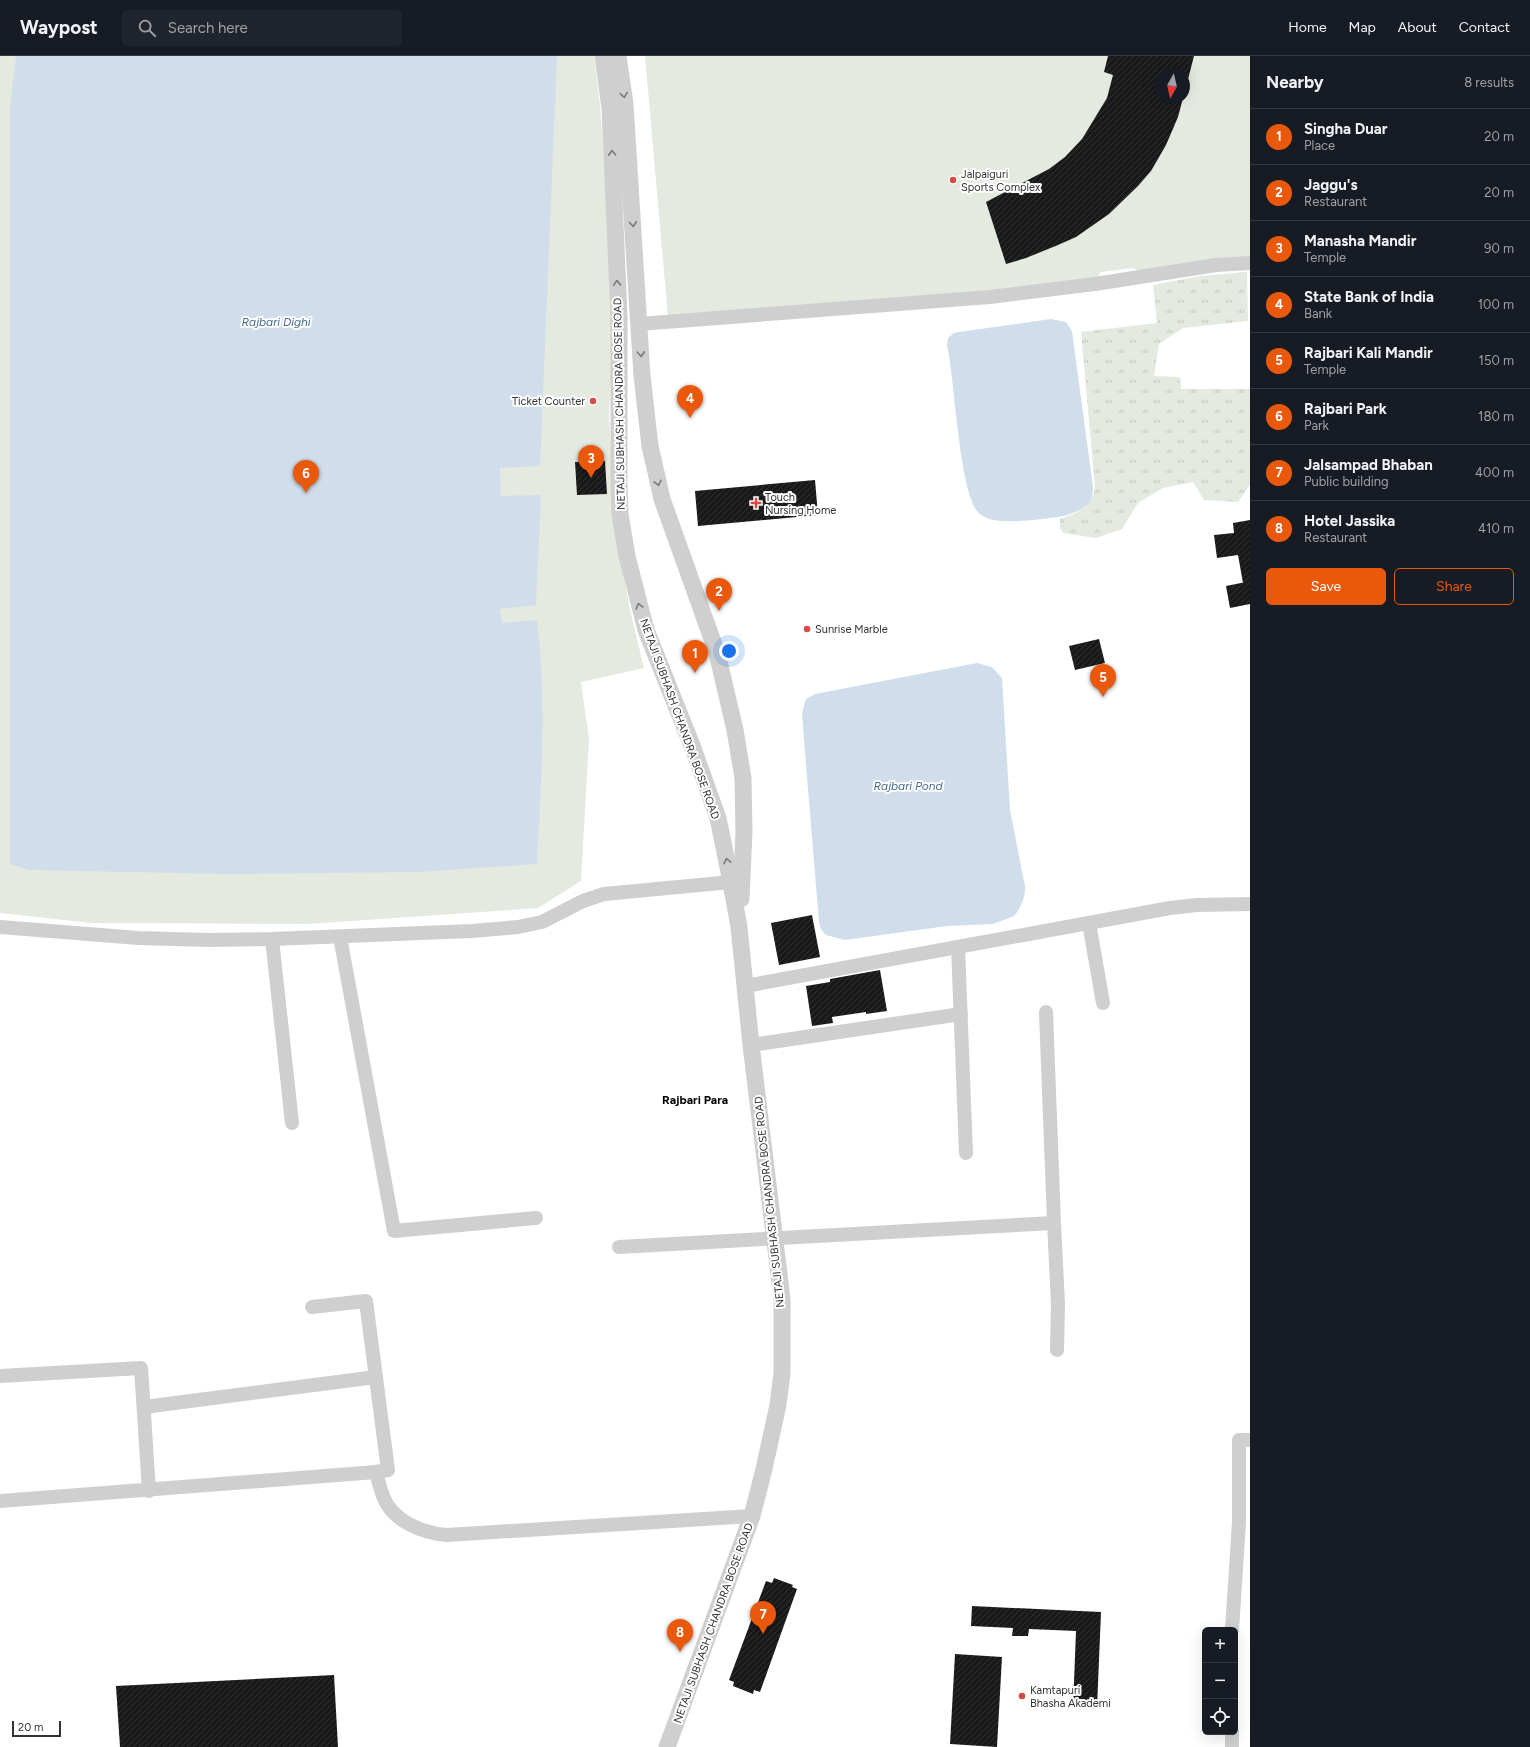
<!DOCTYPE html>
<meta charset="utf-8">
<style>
body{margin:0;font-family:Figtree,sans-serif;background:#20242c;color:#f1f3f6}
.controls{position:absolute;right:12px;bottom:12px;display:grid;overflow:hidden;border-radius:6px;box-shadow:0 4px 16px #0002}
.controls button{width:36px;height:36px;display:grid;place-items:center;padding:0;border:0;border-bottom:1px solid #363941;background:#171b24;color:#f1f3f6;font:20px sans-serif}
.compass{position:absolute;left:1154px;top:12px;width:36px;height:36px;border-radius:50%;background:#171b24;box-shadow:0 4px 16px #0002;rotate:188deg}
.scale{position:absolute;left:12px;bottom:10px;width:49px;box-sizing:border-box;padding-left:4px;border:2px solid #323232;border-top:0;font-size:11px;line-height:14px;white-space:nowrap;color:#323232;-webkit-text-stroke:3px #fff;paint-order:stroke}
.you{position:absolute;left:729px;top:595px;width:14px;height:14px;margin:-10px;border:3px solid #fff;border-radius:50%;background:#1a73e8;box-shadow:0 0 0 6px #1a73e833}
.badge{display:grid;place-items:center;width:26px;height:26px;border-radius:50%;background:#ea580c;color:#fff;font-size:13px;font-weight:700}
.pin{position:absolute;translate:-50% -33px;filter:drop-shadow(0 1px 2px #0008)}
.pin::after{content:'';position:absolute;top:21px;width:14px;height:12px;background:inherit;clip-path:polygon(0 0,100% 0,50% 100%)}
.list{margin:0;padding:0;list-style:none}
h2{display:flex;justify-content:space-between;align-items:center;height:52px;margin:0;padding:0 16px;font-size:17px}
h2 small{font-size:13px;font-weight:400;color:#9ea1a6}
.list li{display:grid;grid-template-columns:26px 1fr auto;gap:12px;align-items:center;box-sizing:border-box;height:56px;padding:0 16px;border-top:1px solid #363941}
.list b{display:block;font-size:15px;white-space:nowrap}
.list p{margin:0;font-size:13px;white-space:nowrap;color:#9ea1a6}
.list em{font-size:13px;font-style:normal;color:#9ea1a6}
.actions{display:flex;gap:8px;padding:12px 16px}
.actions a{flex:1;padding:9px 0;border:1px solid #ea580c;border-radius:6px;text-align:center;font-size:14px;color:#ea580c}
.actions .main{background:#ea580c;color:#fff}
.icon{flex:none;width:22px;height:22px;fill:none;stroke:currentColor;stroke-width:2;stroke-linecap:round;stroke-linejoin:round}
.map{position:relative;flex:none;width:1250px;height:1691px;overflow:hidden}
header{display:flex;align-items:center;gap:24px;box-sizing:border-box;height:56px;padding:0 20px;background:#171b24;border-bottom:1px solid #363941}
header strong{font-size:19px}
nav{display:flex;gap:22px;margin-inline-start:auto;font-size:14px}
.search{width:280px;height:36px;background:#20242c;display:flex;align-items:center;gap:10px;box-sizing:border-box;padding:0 14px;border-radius:6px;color:#9ea1a6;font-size:15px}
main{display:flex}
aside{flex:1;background:#171b24}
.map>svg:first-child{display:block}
.grass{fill:url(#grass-tufts)}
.park{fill:#e4eadf;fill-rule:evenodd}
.water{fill:#d0deeb}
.building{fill:url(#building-hatch)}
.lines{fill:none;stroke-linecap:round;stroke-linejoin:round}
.minor{stroke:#cfcfcf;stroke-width:14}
.tertiary{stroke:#cfcfcf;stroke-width:17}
.oneway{stroke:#797979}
.poi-dot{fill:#d84a45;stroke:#fff;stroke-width:1.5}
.labels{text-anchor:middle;stroke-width:4;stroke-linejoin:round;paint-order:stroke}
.poi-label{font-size:11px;fill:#323232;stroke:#fff;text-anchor:start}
.street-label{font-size:11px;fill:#323232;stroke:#fff}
.water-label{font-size:12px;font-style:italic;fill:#456a8f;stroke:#fff}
.neighbourhood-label{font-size:12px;font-weight:bold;fill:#000;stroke:#fff}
</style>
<header>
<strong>Waypost</strong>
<div class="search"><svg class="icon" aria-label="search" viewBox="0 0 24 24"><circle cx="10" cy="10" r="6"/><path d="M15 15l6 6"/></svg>Search here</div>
<nav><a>Home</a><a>Map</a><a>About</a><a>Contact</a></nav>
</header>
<main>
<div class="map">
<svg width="1250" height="1691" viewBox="0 0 1250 1691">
<defs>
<pattern id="grass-tufts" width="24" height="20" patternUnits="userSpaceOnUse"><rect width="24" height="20" fill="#e4eadf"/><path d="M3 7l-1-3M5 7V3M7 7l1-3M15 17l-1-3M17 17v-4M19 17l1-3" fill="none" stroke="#c4c9c0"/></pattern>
<pattern id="building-hatch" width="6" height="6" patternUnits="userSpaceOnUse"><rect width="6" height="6" fill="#191919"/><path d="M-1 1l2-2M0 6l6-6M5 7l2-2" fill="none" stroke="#323232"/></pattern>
</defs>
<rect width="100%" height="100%" fill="#fff"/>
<path class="grass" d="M1247 216 1248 265 1183 272 1159 288 1154 320 1180 321 1181 333H1250V429L1238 446 1204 444 1193 426 1163 432 1138 447 1122 473 1096 482 1063 477 1060 472V463C1078 456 1090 454 1095 432L1081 276 1157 267 1153 229 1200 220Z"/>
<g class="park">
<polygon points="0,0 594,0 600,49 612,207 612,315 609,354 613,458 629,549 644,612 581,626 589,683 581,825 538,852 308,868 92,867 0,857"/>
<path d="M645 0H1250V205L1139 216 1134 212 1100 216 1098 223 1026 234 668 261ZM1160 18H1184V42H1160Z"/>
</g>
<g class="water">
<path d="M16 0H557L540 410 500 412 501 440 541 439 536 549 500 553 502 567 537 564C547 646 541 726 537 808L419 816 228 818 29 814 10 808V52Z"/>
<path d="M1051 263 1066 266 1072 275 1093 431C1093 436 1092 444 1088 448 1082 455 1066 460 1058 461 1038 463 995 471 980 458 959 442 955 322 947 290L948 282 954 277 959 276Z"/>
<path d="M977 607 992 611 1002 622 1010 754 1025 830C1026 840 1021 852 1014 860L993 868 947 870 845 884 826 879 821 873 819 866 805 697 802 657 806 643 815 638Z"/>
</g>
<g class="building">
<polygon points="1108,0 1194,0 1184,39 1184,18 1160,18 1160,42 1183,42 1178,61 1166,89 1151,115 1138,130 1109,158 1076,181 1058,189 1026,202 1006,208 986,146 1049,113 1065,101 1082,83 1107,42 1113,19 1104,16"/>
<polygon points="605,405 607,438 577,439 575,406"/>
<polygon points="815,424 818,459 698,470 695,435"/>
<polygon points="1250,464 1250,548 1230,552 1226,530 1246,526 1243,527 1238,499 1217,502 1214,479 1234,477 1233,467"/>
<polygon points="1099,583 1105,607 1075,614 1069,590"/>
<polygon points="812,859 820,901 779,909 771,867"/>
<polygon points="880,914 887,955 866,958 866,956 832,961 833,967 812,970 806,930 830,926 830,923"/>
<polygon points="774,1522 793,1529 792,1531 797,1533 760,1636 754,1634 753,1638 733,1630 734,1626 729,1624 766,1525 772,1527"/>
<polygon points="972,1550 1101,1556 1097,1652 1073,1651 1076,1575 1029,1573 1028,1580 1012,1580 1013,1572 971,1570"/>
<polygon points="955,1598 1002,1601 997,1691 950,1688"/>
<polygon points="334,1619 338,1691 120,1691 116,1630"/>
</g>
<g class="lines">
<g class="minor">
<polyline points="639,268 990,241 1095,228 1216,209 1250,207"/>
<polyline points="1089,867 1103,947"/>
<polyline points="0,871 138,882 209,884 272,883 472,875 518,871 542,866 583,845 604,838 731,826"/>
<polyline points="340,881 394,1175 536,1162"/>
<polyline points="272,883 292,1067"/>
<polyline points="958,891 966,1097"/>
<polyline points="745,930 1170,852 1197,849 1250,848"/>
<polyline points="751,989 961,958"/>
<polyline points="1054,1167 1058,1248 1057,1294"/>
<polyline points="619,1191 1054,1167 1046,956"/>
<polyline points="312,1251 366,1245 388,1414 376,1416"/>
<polyline points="0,1320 141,1312 149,1435"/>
<polyline points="144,1351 376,1321"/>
<path d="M0 1445 376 1416C378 1424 380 1432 383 1440 392 1465 422 1477 447 1479L752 1460"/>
<polyline points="1232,1574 1239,1466 1239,1384 1250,1384"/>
<polyline points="1232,1676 1232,1691"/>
</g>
<g class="tertiary">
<polyline points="603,0 610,52 619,260 619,425 620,458 627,500 646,574 693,692 718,762 730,821 739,871 751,989 782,1243 782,1317 778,1349 764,1413 752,1460 667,1691"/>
<polyline points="618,0 625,48 642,320 650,390 662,443 717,597 735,674 743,722 744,776 741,843"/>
</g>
</g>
<defs><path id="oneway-chevron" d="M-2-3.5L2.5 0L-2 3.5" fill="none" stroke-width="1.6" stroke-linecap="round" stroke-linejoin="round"/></defs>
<g class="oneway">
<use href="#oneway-chevron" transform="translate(624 39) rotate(81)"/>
<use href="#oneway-chevron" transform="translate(612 97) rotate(-93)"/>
<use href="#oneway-chevron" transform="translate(633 168) rotate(86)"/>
<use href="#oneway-chevron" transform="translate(617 227) rotate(-92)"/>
<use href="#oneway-chevron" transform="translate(641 298) rotate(87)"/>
<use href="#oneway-chevron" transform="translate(658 427) rotate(78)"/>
<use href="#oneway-chevron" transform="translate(639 550) rotate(-105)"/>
<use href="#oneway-chevron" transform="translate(727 805) rotate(-102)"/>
</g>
<g class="poi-dot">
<circle cx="953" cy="124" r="4"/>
<circle cx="593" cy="345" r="4"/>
<path d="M754 441h4v4h4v4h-4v4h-4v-4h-4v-4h4z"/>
<circle cx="807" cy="573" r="4"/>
<circle cx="1022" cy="1640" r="4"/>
</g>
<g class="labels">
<g class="poi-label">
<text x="961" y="122">Jalpaiguri<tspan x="961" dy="13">Sports Complex</tspan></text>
<text x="585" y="349" text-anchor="end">Ticket Counter</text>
<text x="765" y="445">Touch<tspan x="765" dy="13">Nursing Home</tspan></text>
<text x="815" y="577">Sunrise Marble</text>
<text x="1030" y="1638">Kamtapuri<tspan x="1030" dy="13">Bhasha Akademi</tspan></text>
</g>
<g class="street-label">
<text transform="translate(619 348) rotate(-91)" y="4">NETAJI SUBHASH CHANDRA BOSE ROAD</text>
<text transform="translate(680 663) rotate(70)" y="4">NETAJI SUBHASH CHANDRA BOSE ROAD</text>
<text transform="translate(769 1146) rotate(-96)" y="4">NETAJI SUBHASH CHANDRA BOSE ROAD</text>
<text transform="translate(713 1567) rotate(-70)" y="4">NETAJI SUBHASH CHANDRA BOSE ROAD</text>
</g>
<g class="water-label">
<text x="276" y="270">Rajbari Dighi</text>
<text x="908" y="734">Rajbari Pond</text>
</g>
<g class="neighbourhood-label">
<text x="695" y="1048">Rajbari Para</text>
</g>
</g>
</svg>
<div class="controls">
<button>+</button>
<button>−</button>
<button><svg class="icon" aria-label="locate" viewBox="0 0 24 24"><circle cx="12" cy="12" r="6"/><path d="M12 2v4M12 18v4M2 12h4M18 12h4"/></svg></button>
</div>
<svg class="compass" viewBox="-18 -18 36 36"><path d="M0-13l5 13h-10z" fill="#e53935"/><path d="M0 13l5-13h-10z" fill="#9ea1a6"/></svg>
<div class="scale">20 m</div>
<div class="you"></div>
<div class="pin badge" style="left:695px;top:617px">1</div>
<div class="pin badge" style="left:719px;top:555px">2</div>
<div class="pin badge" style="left:591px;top:422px">3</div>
<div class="pin badge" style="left:690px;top:362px">4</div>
<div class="pin badge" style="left:1103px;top:641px">5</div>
<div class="pin badge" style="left:306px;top:437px">6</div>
<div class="pin badge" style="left:763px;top:1578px">7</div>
<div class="pin badge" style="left:680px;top:1596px">8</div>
</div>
<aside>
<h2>Nearby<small>8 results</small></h2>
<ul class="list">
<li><span class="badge">1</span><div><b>Singha Duar</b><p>Place</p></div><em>20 m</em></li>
<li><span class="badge">2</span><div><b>Jaggu's</b><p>Restaurant</p></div><em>20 m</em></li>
<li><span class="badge">3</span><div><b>Manasha Mandir</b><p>Temple</p></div><em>90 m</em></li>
<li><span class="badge">4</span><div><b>State Bank of India</b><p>Bank</p></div><em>100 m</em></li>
<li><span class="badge">5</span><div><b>Rajbari Kali Mandir</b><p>Temple</p></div><em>150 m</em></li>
<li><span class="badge">6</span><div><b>Rajbari Park</b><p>Park</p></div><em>180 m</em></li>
<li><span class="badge">7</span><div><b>Jalsampad Bhaban</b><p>Public building</p></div><em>400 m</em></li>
<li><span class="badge">8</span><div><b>Hotel Jassika</b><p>Restaurant</p></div><em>410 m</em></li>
</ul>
<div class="actions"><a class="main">Save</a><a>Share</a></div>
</aside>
</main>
